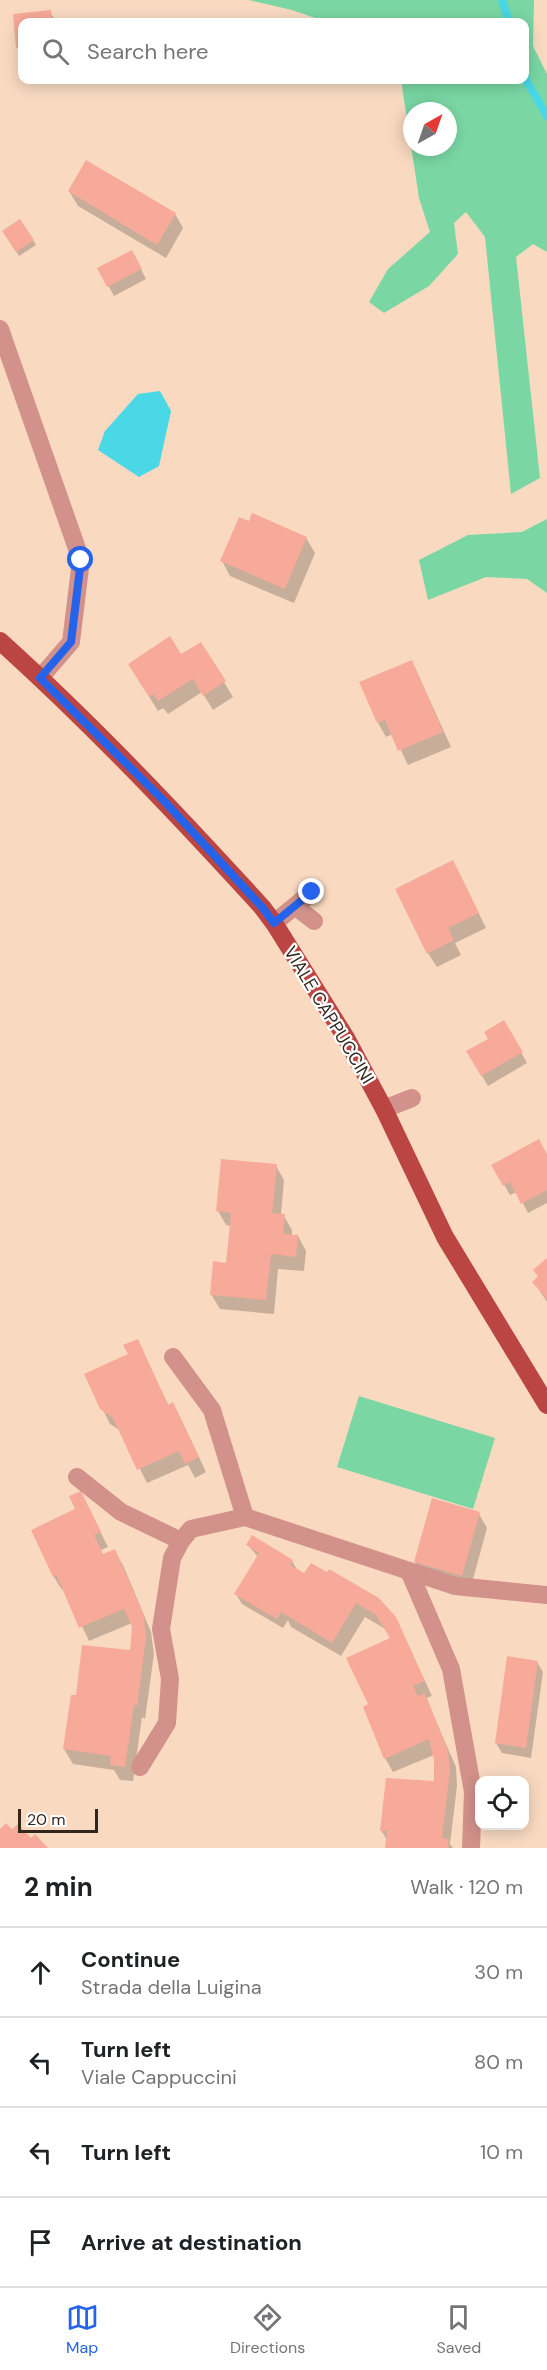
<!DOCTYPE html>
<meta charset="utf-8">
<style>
body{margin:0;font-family:"DM Sans",sans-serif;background:#f2f2f2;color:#202124}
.controls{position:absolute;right:18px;bottom:18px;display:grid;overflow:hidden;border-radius:12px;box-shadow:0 3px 15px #0003}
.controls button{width:54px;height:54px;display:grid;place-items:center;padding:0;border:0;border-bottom:2px solid #e0e0e0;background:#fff;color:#202124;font:30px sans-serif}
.compass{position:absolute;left:403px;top:102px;width:54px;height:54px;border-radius:50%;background:#fff;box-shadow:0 3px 15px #0003;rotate:40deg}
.scale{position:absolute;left:18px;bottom:15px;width:80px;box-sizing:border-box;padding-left:6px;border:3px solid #32271d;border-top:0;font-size:16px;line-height:21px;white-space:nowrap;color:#32271d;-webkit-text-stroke:4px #fff;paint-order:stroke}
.stop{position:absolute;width:18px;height:18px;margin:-14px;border:4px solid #2563eb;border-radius:50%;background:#fff}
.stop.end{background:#2563eb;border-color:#fff;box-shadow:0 2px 6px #0008}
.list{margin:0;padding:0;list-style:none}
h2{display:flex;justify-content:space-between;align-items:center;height:78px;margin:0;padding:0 24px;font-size:26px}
h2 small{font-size:20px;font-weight:400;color:#757577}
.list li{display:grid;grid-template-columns:39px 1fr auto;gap:18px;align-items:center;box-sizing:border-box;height:90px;padding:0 24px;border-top:2px solid #e0e0e0}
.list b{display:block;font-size:22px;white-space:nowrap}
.list p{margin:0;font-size:20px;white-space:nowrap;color:#757577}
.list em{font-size:20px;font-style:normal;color:#757577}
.icon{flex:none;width:33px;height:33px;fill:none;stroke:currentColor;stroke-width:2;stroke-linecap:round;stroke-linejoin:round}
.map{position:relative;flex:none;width:547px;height:1848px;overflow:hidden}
.search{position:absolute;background:#fff;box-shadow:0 3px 15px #0003;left:18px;right:18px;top:18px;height:66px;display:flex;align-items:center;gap:15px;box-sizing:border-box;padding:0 21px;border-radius:12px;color:#757577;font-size:22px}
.sheet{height:438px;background:#fff}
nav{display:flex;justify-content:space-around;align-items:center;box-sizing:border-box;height:84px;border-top:2px solid #e0e0e0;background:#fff;font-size:16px;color:#757577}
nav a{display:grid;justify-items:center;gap:3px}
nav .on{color:#2563eb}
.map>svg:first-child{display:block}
.green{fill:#7ad7a4;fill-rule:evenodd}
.water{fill:#4ad7e6}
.shadow{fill:#0003}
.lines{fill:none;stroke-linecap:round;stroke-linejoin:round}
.stream{stroke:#4ad7e6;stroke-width:8}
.building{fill:#f7aa99}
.minor{stroke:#d2918b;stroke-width:18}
.major{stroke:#bb4542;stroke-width:18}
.route{stroke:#2563eb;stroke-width:8}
.labels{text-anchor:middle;stroke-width:4.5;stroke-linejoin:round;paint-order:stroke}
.street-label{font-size:18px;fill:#32271d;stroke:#fff}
</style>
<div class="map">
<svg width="547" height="1848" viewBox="0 0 547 1848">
<rect width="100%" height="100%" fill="#f9dac1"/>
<g class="green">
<path d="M249 0H534L533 46 547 74V252L533 244 516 257 540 478 511 494 485 237 466 212 454 223 458 254 429 286 384 313 369 302 388 269 430 232 419 198 401 80H524V22H327L292 10ZM412 111H448V147H412Z"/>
<polygon points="547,519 547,593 527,579 486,577 428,600 419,560 468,535 522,532"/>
<polygon points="359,1396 495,1438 473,1509 337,1467"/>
</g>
<polygon class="water" points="160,391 171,411 159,466 139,477 98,450 105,431 138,394"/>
<g class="shadow">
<polygon points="50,12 56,22 22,22 22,56 17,47 15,15"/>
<polygon points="69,191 175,214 183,228 166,258 78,206"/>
<polygon points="4,232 33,240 36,245 19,256"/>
<polygon points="132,252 146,279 114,296 99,269"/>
<polygon points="306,538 315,553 294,603 230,576 222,561"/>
<polygon points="201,644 233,697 213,710 202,692 168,714 163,708 158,711 138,679"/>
<polygon points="412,661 451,747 408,765 393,734 386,737 378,723"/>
<polygon points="461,877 486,928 455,943 461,955 437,967 428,953"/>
<polygon points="504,1022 527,1063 488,1086 468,1052 490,1039"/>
<polygon points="547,1156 547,1203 528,1213 517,1192 510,1195 493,1166"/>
<polygon points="276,1166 284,1180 281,1215 284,1216 292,1230 292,1236 298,1236 306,1251 304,1271 278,1269 274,1314 220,1309 211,1294 228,1264 231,1226 226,1225 218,1211"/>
<polygon points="547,1260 547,1302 534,1282 539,1277"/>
<polygon points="137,1341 169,1406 173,1404 181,1419 206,1472 195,1478 188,1465 147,1483 121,1431 110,1424 102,1408"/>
<polygon points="81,1493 108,1547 101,1550 103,1555 114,1551 123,1565 151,1632 154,1654 145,1719 142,1717 133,1781 120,1780 114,1770 73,1764 64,1749 77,1697 132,1651 133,1627 132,1623 89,1641 64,1588 62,1590 54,1577 33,1530 77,1510"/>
<polygon points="479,1514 487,1528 470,1590 424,1577 415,1562"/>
<polygon points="248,1545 292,1561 298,1571 395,1618 432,1696 426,1698 456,1767 457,1786 450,1844 453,1848 386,1848 387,1840 381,1830 435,1783 434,1755 393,1772 385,1758 370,1705 392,1639 387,1630 365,1617 341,1656 291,1627 288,1620 283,1628 242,1604 236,1594 258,1557"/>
<polygon points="537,1662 543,1672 531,1758 502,1753 496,1743"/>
</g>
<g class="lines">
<g class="stream">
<polyline points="502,0 509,22"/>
<polyline points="524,73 527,82 547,116"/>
</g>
</g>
<g class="building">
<polygon points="51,10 52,22 22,22 22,47 16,48 13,14"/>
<polygon points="86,160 176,213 157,245 68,191"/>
<polygon points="20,219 34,240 16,252 2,231"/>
<polygon points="132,250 142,269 107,287 97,268"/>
<polygon points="252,513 307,537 285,589 220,561 239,517 249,521"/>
<polygon points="170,636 181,654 201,642 226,681 203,696 193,679 158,701 153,694 149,697 128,664"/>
<polygon points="412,660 443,732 398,751 385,720 377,723 359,682"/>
<polygon points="453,860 479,913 448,928 454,940 427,954 395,889"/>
<polygon points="504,1020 523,1052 481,1076 466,1051 488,1039 484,1032"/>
<polygon points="539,1139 547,1154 547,1190 521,1204 510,1182 503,1186 491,1165"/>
<polygon points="221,1159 277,1164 272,1213 285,1214 283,1234 298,1235 296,1257 271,1254 266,1300 210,1295 213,1261 226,1263 231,1213 216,1211"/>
<polygon points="547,1258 547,1299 532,1282 538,1276 533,1270"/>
<polygon points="138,1339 168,1405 173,1402 199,1457 185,1464 179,1451 137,1470 113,1418 100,1409 84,1374 128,1354 123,1345"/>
<polygon points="81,1491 101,1532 94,1535 103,1554 115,1549 144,1616 146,1638 137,1706 134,1704 125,1767 110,1765 111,1756 63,1749 71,1695 76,1695 82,1645 130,1650 132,1627 124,1609 79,1628 56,1574 53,1577 31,1530 75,1509 69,1496"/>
<polygon points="432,1498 480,1512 462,1576 414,1562"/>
<polygon points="252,1535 293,1560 290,1565 304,1573 311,1563 327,1572 329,1569 379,1598 396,1617 425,1681 413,1686 418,1696 425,1693 448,1751 450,1770 442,1838 449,1839 448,1848 385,1848 387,1831 380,1831 386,1778 434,1781 434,1761 429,1739 384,1759 363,1707 368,1704 346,1658 390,1638 376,1615 356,1603 332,1643 281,1612 277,1619 234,1594 259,1553 246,1545"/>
<polygon points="507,1656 538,1661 526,1748 495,1743"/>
<polygon points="6,1823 12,1829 18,1824 31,1838 35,1834 48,1848 0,1848 0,1829"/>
</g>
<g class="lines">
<g class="minor">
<polyline points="0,329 81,560 71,642 40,678"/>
<polyline points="296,907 314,921"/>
<polyline points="274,923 312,892"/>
<polyline points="384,1109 412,1098"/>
<polyline points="173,1357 212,1410 245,1517"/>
<polyline points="77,1477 121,1512 181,1541"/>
<polyline points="409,1571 451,1669 473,1792 471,1848"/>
<polyline points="140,1767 167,1723 170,1679 161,1629 172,1558 181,1541 191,1529 245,1517 455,1586 547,1595"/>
</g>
<path class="major" d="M0 641C93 725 178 815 262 907L274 923 346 1038 384 1109 445 1237 547 1405"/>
</g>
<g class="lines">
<polyline class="route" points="81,560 71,642 40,678 164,801 262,907 274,923 312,892"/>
</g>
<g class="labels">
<g class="street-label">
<text transform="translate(329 1015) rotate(59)" y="6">VIALE CAPPUCCINI</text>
</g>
</g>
</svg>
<div class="controls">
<button><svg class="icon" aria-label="locate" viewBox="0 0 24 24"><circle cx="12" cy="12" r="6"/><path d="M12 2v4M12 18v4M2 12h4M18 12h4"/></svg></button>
</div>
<svg class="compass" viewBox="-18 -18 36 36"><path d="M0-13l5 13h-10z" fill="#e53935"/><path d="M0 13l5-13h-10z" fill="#757577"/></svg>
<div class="scale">20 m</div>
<div class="stop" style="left:81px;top:560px"></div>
<div class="stop end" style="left:312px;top:892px"></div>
<div class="search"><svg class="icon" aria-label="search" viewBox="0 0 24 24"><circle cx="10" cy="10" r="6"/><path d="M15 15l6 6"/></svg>Search here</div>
</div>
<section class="sheet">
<h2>2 min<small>Walk · 120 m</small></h2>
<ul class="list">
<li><svg class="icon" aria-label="ahead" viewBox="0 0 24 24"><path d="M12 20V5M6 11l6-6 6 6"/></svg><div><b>Continue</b><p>Strada della Luigina</p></div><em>30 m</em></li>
<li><svg class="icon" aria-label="left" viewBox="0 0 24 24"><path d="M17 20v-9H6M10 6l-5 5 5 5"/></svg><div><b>Turn left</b><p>Viale Cappuccini</p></div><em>80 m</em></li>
<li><svg class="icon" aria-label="left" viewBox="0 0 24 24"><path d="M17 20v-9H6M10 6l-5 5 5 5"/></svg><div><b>Turn left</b></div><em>10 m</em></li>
<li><svg class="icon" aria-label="arrive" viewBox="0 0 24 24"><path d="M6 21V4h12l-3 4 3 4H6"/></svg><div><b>Arrive at destination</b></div></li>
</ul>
</section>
<nav>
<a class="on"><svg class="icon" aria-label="map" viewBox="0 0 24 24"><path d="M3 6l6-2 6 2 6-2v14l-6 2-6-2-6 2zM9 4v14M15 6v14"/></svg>Map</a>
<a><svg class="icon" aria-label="directions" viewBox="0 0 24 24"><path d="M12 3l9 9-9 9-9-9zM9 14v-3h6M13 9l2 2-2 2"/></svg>Directions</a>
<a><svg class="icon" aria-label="saved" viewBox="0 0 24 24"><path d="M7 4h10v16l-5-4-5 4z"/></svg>Saved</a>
</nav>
